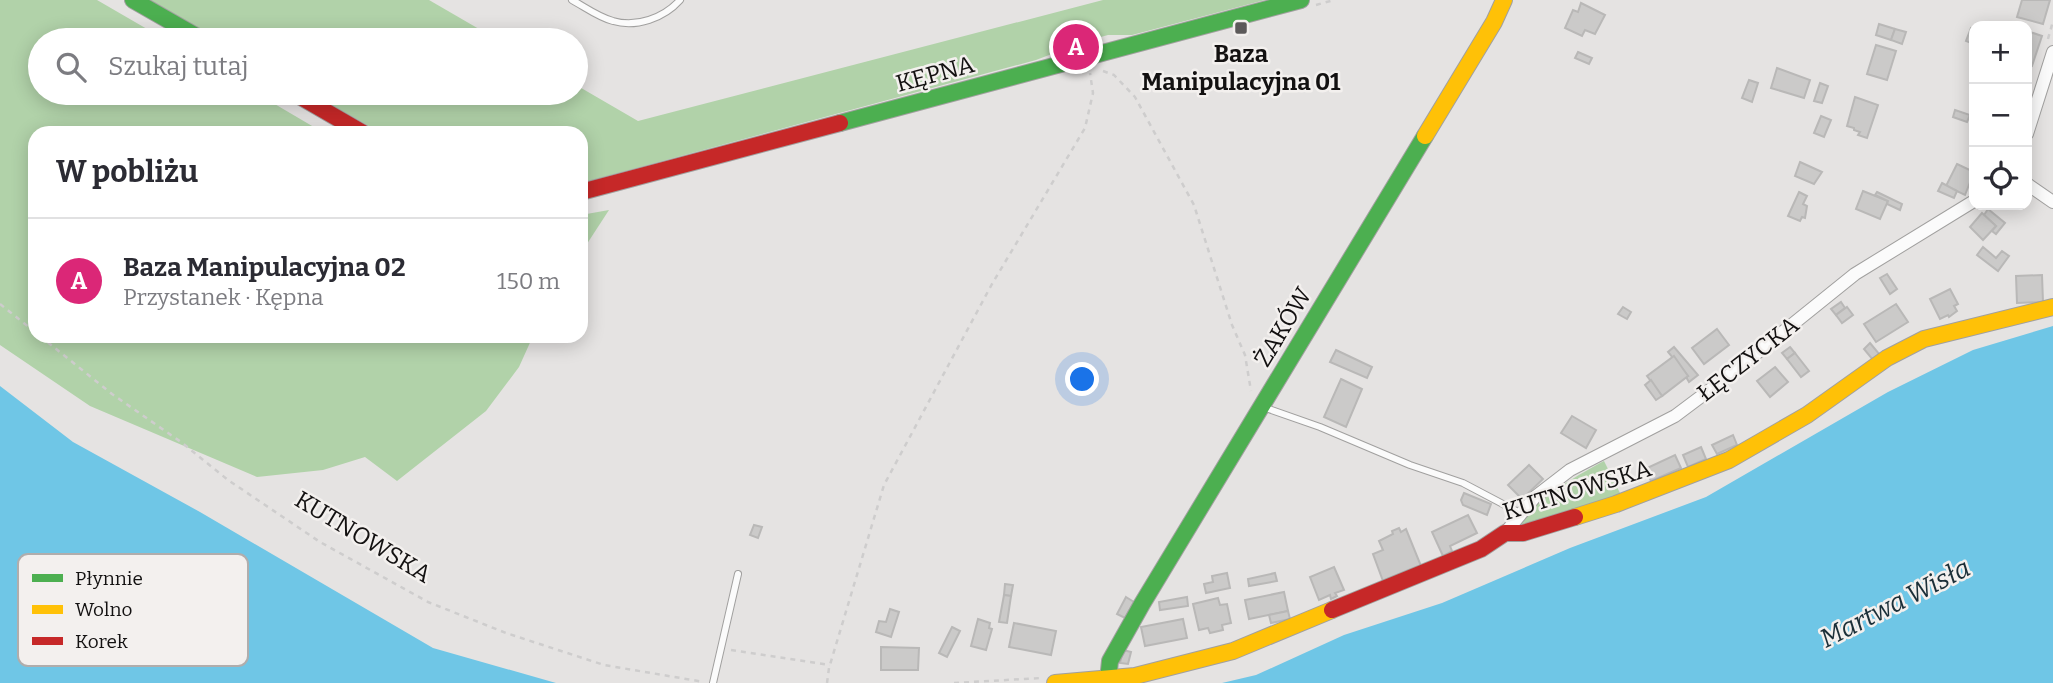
<!DOCTYPE html>
<html lang="pl">
<meta charset="utf-8">
<style>
body{margin:0;font-family:Bitter,serif;background:#f7f7f7;color:#2b2b33}
.controls{position:absolute;right:21px;top:21px;display:grid;overflow:hidden;border-radius:14px;box-shadow:0 4px 18px #0003}
.controls button{width:63px;height:63px;display:grid;place-items:center;padding:0;border:0;border-bottom:2px solid #e1e1e2;background:#fff;color:#2b2b33;font:35px sans-serif}
.you{position:absolute;left:1083px;top:380px;width:24px;height:24px;margin:-18px;border:5px solid #fff;border-radius:50%;background:#1a73e8;box-shadow:0 0 0 10px #1a73e833}
.badge{display:grid;place-items:center;width:46px;height:46px;border-radius:50%;background:#db2777;color:#fff;font-size:23px;font-weight:700}
.pin{position:absolute;translate:-50% -50%;border:4px solid #fff;box-shadow:0 2px 7px #0006}
.list{margin:0;padding:0;list-style:none}
h2{display:flex;justify-content:space-between;align-items:center;height:91px;margin:0;padding:0 28px;font-size:30px}
h2 small{font-size:23px;font-weight:400;color:#7c7c81}
.list li{display:grid;grid-template-columns:46px 1fr auto;gap:21px;align-items:center;box-sizing:border-box;height:126px;padding:0 28px;border-top:2px solid #e1e1e2}
.list b{display:block;font-size:26px;white-space:nowrap}
.list p{margin:0;font-size:23px;white-space:nowrap;color:#7c7c81}
.list em{font-size:23px;font-style:normal;color:#7c7c81}
.icon{flex:none;width:38px;height:38px;fill:none;stroke:currentColor;stroke-width:2;stroke-linecap:round;stroke-linejoin:round}
.map{position:relative;flex:none;width:2053px;height:683px;overflow:hidden}
.search{position:absolute;background:#fff;box-shadow:0 4px 18px #0003;left:28px;top:28px;width:560px;height:77px;display:flex;align-items:center;gap:18px;box-sizing:border-box;padding:0 24px;border-radius:38px;color:#7c7c81;font-size:26px}
.panel{position:absolute;background:#fff;box-shadow:0 4px 18px #0003;left:28px;top:126px;width:560px;height:217px;border-radius:21px}
.map>svg:first-child{display:block}
.green{fill:#b1d2a9}
.water{fill:#6fc6e6}
.building{fill:#cbcac9;stroke:#b9b8b7;stroke-width:2}
.lines{fill:none;stroke-linecap:round;stroke-linejoin:round}
.lane-casing{stroke:#a1a09f;stroke-width:8}
.street-casing{stroke:#a1a09f;stroke-width:14}
.fast-casing{stroke:#a1a09f;stroke-width:18}
.slow-casing{stroke:#a1a09f;stroke-width:18}
.jam-casing{stroke:#a1a09f;stroke-width:18}
.path{stroke:#cecdcd;stroke-width:2.5;stroke-dasharray:5 5;stroke-linecap:butt}
.lane{stroke:#fbfbfb;stroke-width:6}
.street{stroke:#fbfbfb;stroke-width:12}
.fast{stroke:#4caf50;stroke-width:16}
.slow{stroke:#ffc107;stroke-width:16}
.jam{stroke:#c62828;stroke-width:16}
.poi-dot{fill:#5c5a5a;stroke:#f3f0ee;stroke-width:2.5}
.labels{text-anchor:middle;stroke-width:5;stroke-linejoin:round;paint-order:stroke}
.poi-label{font-size:24px;font-weight:bold;fill:#131111;stroke:#f3f0ee}
.street-label{font-size:24px;fill:#131111;stroke:#f3f0ee}
.water-label{font-size:26px;font-style:italic;fill:#1b2f38;stroke:#f3f0ee}
.key{fill:#f3f0ee;stroke:#b0adac;stroke-width:2}
.key-label{font-size:19px;fill:#131111}
</style>
<div class="map">
<svg width="2053" height="683" viewBox="0 0 2053 683">
<rect width="100%" height="100%" fill="#e5e3e2"/>
<g class="green">
<polygon points="0,0 97,0 166,40 40,40 40,93 256,93 324,133 35,133 35,336 533,336 519,367 486,411 397,481 365,457 323,470 257,477 90,406 0,345"/>
<polygon points="150,0 429,0 498,40 220,40"/>
<polygon points="1103,0 1265,0 1132,35 1108,35 1086,41 1036,60 581,183 581,133 381,133 311,93 576,93 576,85 638,121"/>
<polygon points="609,210 581,253 581,215"/>
<path d="M1604 461 1621 495 1519 526C1522 506 1585 471 1604 461Z"/>
</g>
<g class="water">
<polygon points="2053,326 2053,683 1222,683 1256,675 1344,635 1442,603 1570,548 1706,497 1888,392 1973,350"/>
<polygon points="0,386 73,442 200,512 433,648 556,683 0,683"/>
</g>
<g class="building">
<polygon points="2022,0 2050,0 2043,24 2017,17"/>
<polygon points="1581,3 1605,15 1595,34 1585,30 1582,36 1565,28 1573,10 1578,12"/>
<polygon points="1879,24 1895,29 1891,40 1876,35"/>
<polygon points="1971,28 1974,29 1974,44 1966,41"/>
<polygon points="1895,29 1906,32 1902,44 1891,40"/>
<polygon points="2027,31 2042,36 2032,66 2027,64"/>
<polygon points="1876,45 1896,51 1887,80 1867,74"/>
<polygon points="1578,52 1592,58 1589,64 1575,58"/>
<polygon points="1777,68 1810,80 1804,98 1771,88"/>
<polygon points="1749,80 1758,83 1752,102 1742,98"/>
<polygon points="1820,83 1828,86 1822,103 1814,101"/>
<polygon points="1855,97 1878,105 1867,138 1858,135 1860,132 1854,130 1854,128 1847,126"/>
<polygon points="1955,110 1970,115 1967,122 1953,117"/>
<polygon points="1821,116 1831,120 1824,137 1814,133"/>
<polygon points="1800,162 1822,172 1814,184 1795,176"/>
<polygon points="1957,164 1974,172 1965,195 1946,186"/>
<polygon points="1942,183 1957,191 1954,198 1938,191"/>
<polygon points="1863,191 1888,201 1880,219 1856,209"/>
<polygon points="1799,192 1807,196 1803,204 1807,206 1805,218 1802,217 1800,221 1788,216"/>
<polygon points="1877,192 1902,204 1900,210 1887,204 1888,201 1875,195"/>
<polygon points="1988,209 2005,223 1996,234 1992,231 1996,226 1984,215"/>
<polygon points="1982,213 1996,226 1983,240 1970,227"/>
<polygon points="1983,247 1996,258 2002,251 2009,256 1998,271 1977,255"/>
<polygon points="1887,274 1897,289 1890,294 1880,278"/>
<polygon points="2042,275 2043,302 2017,303 2016,276"/>
<polygon points="1950,289 1958,304 1954,306 1957,311 1949,317 1948,315 1940,319 1930,299"/>
<polygon points="1841,302 1845,308 1836,315 1831,309"/>
<polygon points="1896,304 1908,322 1876,342 1864,324"/>
<polygon points="1623,307 1631,312 1627,319 1618,314"/>
<polygon points="1847,307 1853,315 1842,323 1836,315"/>
<polygon points="1717,329 1729,345 1704,364 1692,348"/>
<polygon points="1870,343 1880,355 1873,360 1864,349"/>
<polygon points="1674,347 1698,375 1689,382 1686,377 1688,376 1668,352"/>
<polygon points="1790,347 1795,353 1787,359 1782,353"/>
<polygon points="1336,350 1372,367 1367,378 1330,362"/>
<polygon points="1795,353 1809,371 1801,377 1787,359"/>
<polygon points="1674,356 1688,376 1662,396 1647,376"/>
<polygon points="1775,367 1788,382 1770,397 1757,381"/>
<polygon points="1341,379 1362,389 1346,427 1324,417"/>
<polygon points="1651,380 1662,396 1656,400 1645,385"/>
<polygon points="1572,416 1596,430 1586,448 1561,433"/>
<polygon points="1733,435 1737,445 1717,454 1712,445"/>
<polygon points="1701,447 1706,459 1688,467 1683,455"/>
<polygon points="1675,455 1681,468 1651,481 1645,469"/>
<polygon points="1529,465 1543,479 1522,499 1508,485"/>
<polygon points="1464,493 1491,504 1487,515 1463,505 1461,500"/>
<polygon points="1468,515 1477,533 1450,546 1452,551 1443,556 1432,532"/>
<polygon points="754,525 762,527 758,538 750,535"/>
<polygon points="1399,528 1401,532 1406,529 1421,566 1383,581 1373,554 1383,550 1379,541 1393,534 1392,531"/>
<polygon points="1334,567 1344,590 1335,593 1337,596 1331,599 1330,595 1319,600 1310,577"/>
<polygon points="1227,573 1230,588 1206,593 1204,584 1213,582 1212,576"/>
<polygon points="1275,573 1277,581 1249,586 1248,579"/>
<polygon points="1005,584 1013,585 1011,596 1004,595"/>
<polygon points="1284,592 1288,611 1249,619 1245,600"/>
<polygon points="1004,595 1011,596 1007,623 999,622"/>
<polygon points="1126,597 1134,602 1125,618 1117,614"/>
<polygon points="1187,597 1188,606 1160,610 1159,602"/>
<polygon points="1218,598 1220,605 1227,604 1231,623 1222,625 1223,630 1210,633 1208,628 1199,630 1193,604"/>
<polygon points="890,609 899,612 891,637 876,632 879,621 886,622"/>
<polygon points="1288,611 1290,619 1271,623 1269,615"/>
<polygon points="978,619 990,623 989,628 992,629 986,650 971,646"/>
<polygon points="1183,619 1187,638 1145,646 1141,627"/>
<polygon points="1014,623 1056,631 1051,655 1009,647"/>
<polygon points="952,627 960,631 947,657 939,653"/>
<polygon points="881,647 919,648 918,670 881,670"/>
<polygon points="1123,650 1131,652 1128,664 1120,663"/>
</g>
<g class="lines">
<defs>
<g id="lane">
<path d="M572 0C585 7 598 17 613 21 636 28 664 18 680 0"/>
<polyline points="1263,407 1320,427 1410,465 1463,483 1520,513"/>
<polyline points="713,683 738,574"/>
</g>
<g id="street">
<polyline points="2027,134 2053,52"/>
<polyline points="2027,184 2053,202"/>
<polyline points="1505,533 1535,497 1570,470 1675,416 1727,377 1855,274 1974,201"/>
</g>
<g id="fast">
<polyline points="133,0 203,40"/>
<polyline points="840,123 1301,0"/>
<polyline points="1108,680 1110,661 1142,604 1425,136"/>
</g>
<g id="slow">
<polyline points="1425,136 1494,22 1504,0"/>
<polyline points="1575,517 1616,504 1729,460 1807,415 1887,358 1924,339 2053,307"/>
<polyline points="1055,683 1135,676 1233,651 1332,610"/>
</g>
<g id="jam">
<polyline points="294,93 363,133"/>
<polyline points="581,192 840,123"/>
<polyline points="1332,610 1481,549 1505,533 1523,533 1575,517"/>
</g>
</defs>
<use href="#lane" class="lane-casing"/>
<use href="#street" class="street-casing"/>
<use href="#fast" class="fast-casing"/>
<use href="#slow" class="slow-casing"/>
<use href="#jam" class="jam-casing"/>
<g class="path">
<polyline points="1316,5 1334,0"/>
<polyline points="2048,39 2053,21"/>
<polyline points="1103,71 1114,75 1135,97 1194,205 1232,325 1245,355 1251,391"/>
<polyline points="2027,163 2031,172"/>
<polyline points="0,304 35,332"/>
<polyline points="40,336 112,394 181,442 228,480 320,542 428,602 506,633 604,665 704,682"/>
<polyline points="731,650 830,665"/>
<polyline points="827,683 829,668 884,485 992,284 1085,128 1093,93 1090,73"/>
<polyline points="954,683 1041,678"/>
</g>
<use href="#lane" class="lane"/>
<use href="#street" class="street"/>
<use href="#fast" class="fast"/>
<use href="#slow" class="slow"/>
<use href="#jam" class="jam"/>
</g>
<rect class="poi-dot" x="1234" y="21" width="14" height="14" rx="3.5"/>
<g class="labels">
<g class="poi-label">
<text x="1241" y="62">Baza<tspan x="1241" dy="28">Manipulacyjna 01</tspan></text>
</g>
<g class="street-label">
<text transform="translate(935 74) rotate(-15)" y="8">KĘPNA</text>
<text transform="translate(1283 327) rotate(-59)" y="8">ŻAKÓW</text>
<text transform="translate(1748 359) rotate(-38)" y="8">ŁĘCZYCKA</text>
<text transform="translate(1577 490) rotate(-17)" y="8">KUTNOWSKA</text>
<text transform="translate(363 537) rotate(31)" y="8">KUTNOWSKA</text>
</g>
<g class="water-label">
<text transform="translate(1895 603) rotate(-27)" y="9">Martwa Wisła</text>
</g>
</g>
<rect x="18" y="554" width="230" height="112" rx="10" class="key"/>
<rect x="32" y="574" width="31" height="8" fill="#4caf50"/>
<rect x="32" y="605" width="31" height="9" fill="#ffc107"/>
<rect x="32" y="637" width="31" height="8" fill="#c62828"/>
<g class="key-label">
<text x="75" y="585">Płynnie</text>
<text x="75" y="616">Wolno</text>
<text x="75" y="648">Korek</text>
</g>
</svg>
<div class="controls">
<button>+</button>
<button>−</button>
<button><svg class="icon" aria-label="locate" viewBox="0 0 24 24"><circle cx="12" cy="12" r="6"/><path d="M12 2v4M12 18v4M2 12h4M18 12h4"/></svg></button>
</div>
<div class="you"></div>
<div class="pin badge" style="left:1076px;top:47px">A</div>
<div class="search"><svg class="icon" aria-label="search" viewBox="0 0 24 24"><circle cx="10" cy="10" r="6"/><path d="M15 15l6 6"/></svg>Szukaj tutaj</div>
<section class="panel">
<h2>W pobliżu<small></small></h2>
<ul class="list">
<li><span class="badge">A</span><div><b>Baza Manipulacyjna 02</b><p>Przystanek · Kępna</p></div><em>150 m</em></li>
</ul>
</section>
</div>
